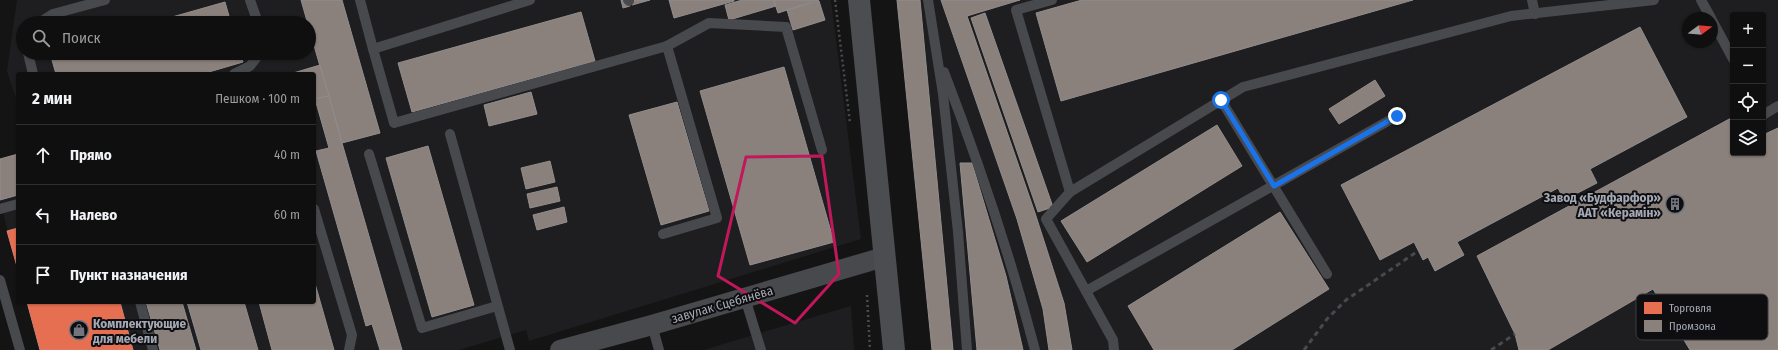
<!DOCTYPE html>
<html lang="ru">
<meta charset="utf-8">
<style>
body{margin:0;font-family:"Fira Sans Condensed",sans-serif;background:#1d1d1d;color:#f1f3f6}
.controls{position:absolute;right:12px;top:12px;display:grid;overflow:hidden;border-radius:4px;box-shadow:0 1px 3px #0004}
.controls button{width:36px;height:36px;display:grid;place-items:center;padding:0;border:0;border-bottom:1px solid #2f2f2f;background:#0f0f0f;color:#f1f3f6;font:20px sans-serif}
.compass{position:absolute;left:1682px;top:12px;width:36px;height:36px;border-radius:50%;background:#0f0f0f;box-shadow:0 1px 3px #0004;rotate:74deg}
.stop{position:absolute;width:12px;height:12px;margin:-9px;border:3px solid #1a73e8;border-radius:50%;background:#fff}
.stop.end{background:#1a73e8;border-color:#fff;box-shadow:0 1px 4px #0008}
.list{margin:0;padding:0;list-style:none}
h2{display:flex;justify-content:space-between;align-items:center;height:52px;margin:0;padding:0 16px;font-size:17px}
h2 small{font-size:13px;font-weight:400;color:#9b9c9e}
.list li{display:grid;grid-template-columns:26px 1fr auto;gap:12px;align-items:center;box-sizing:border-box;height:60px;padding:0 16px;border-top:1px solid #2f2f2f}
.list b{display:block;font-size:15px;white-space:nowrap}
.list em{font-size:13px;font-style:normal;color:#9b9c9e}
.icon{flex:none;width:22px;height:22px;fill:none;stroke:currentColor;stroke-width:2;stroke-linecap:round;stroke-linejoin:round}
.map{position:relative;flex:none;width:1778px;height:350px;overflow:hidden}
.search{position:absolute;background:#0f0f0f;box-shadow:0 1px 3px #0004;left:16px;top:16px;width:300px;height:44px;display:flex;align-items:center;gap:10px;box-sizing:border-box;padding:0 14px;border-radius:22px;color:#9b9c9e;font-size:15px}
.panel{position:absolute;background:#0f0f0f;box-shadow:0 1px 3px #0004;left:16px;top:72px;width:300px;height:232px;border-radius:4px}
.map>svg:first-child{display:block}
.built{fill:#1e1e20;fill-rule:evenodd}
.shops{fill:#e76f51;stroke:#d3806f}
.industry{fill:#8a817c;stroke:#928d8d}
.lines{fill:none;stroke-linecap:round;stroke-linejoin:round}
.path{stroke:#4a4b4f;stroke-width:2.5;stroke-dasharray:2 3;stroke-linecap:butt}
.lane{stroke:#48494d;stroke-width:10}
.street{stroke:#48494d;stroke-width:20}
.secondary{stroke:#4c4d51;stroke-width:22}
.rail{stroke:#48494c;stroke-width:3;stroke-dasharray:5 4;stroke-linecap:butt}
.route{stroke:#1a73e8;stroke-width:5}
.marked{fill:none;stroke:#c2185b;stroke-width:3;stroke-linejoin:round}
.labels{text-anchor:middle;stroke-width:4;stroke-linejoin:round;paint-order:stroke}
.poi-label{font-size:13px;font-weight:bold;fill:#a5a9b5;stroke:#0e0e10;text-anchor:end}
.street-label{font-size:13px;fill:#a5a9b5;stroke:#0e0e10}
.key{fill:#0e0e10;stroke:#3b3c42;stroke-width:1}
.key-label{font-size:11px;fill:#a5a9b5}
</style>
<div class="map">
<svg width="1778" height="350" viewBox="0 0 1778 350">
<rect width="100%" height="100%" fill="#141414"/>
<g class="built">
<path d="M17 0H831L861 239 529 341 526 330 459 350H40L27 302H314V74H18V105L7 71ZM23 23H309V53H23Z"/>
<path d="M897 0H1778V350H932ZM1733 15H1763V153H1733ZM1688 18H1712V42H1688Z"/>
<polygon points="18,154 18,270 0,201 0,159"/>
<polygon points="851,306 854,350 704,350 756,334"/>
</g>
<g class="shops">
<polygon points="18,228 18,270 7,231"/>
<polygon points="27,302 120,302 133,350 40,350"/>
</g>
<g class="industry">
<polygon points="301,0 342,0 380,133 342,143"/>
<polygon points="621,0 628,0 630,6 623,8"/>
<polygon points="631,0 650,0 632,5"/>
<polygon points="669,0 734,0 734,1 674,18"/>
<polygon points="742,0 777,0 774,1 776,6 729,20 725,5"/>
<polygon points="819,0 778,13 774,1 777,0"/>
<polygon points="897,0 920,0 953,350 932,350"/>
<polygon points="941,0 1020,0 967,16 1035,213 1064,303 1072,350 1049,350 1043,309 1017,219"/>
<polygon points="1082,0 1413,0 1061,101 1036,13"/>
<polygon points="819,1 825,20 793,30 787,10"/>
<polygon points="225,2 231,23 151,23"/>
<polygon points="581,12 595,61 412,112 398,63"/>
<polygon points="985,13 1053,207 1038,212 971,18"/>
<polygon points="1640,27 1687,117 1590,169 1597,183 1564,200 1558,188 1457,242 1464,255 1435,271 1428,257 1423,260 1414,242 1380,260 1341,185"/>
<polygon points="50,53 240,53 243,62 202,74 56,74"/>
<polygon points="320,65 329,96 314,100 314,74 290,74"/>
<polygon points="784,67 834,242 750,265 700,91"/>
<polygon points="1375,80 1385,96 1339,124 1329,109"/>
<polygon points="531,92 537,114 489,126 484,105"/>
<polygon points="329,96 342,143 402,350 380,350 372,324 366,326 316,151 329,148 315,99"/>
<polygon points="677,102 709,211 661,225 629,115"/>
<polygon points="1733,117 1733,153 1763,153 1763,135 1778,128 1778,350 1690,350 1653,289 1548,350 1519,350 1515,334 1477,256"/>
<polygon points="1217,125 1242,166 1087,262 1061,221"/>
<polygon points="428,146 474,305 432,317 386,158"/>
<polygon points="18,154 18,195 0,200 0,159"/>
<polygon points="550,161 555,182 526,189 521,168"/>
<polygon points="960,163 972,163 1006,276 1023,350 977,350"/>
<polygon points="557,187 560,201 530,208 527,194"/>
<polygon points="564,207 567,222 537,230 533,215"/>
<polygon points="1280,212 1329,289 1232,350 1154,350 1128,306"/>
<polygon points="314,280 334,350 272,350 259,302 314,302"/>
<polygon points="146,302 182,302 196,350 160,350"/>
<polygon points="187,302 244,302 258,350 201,350"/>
</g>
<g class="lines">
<g class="path">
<polyline points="835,0 850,123"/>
<polyline points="867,295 870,350"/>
</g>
<g class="lane">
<polyline points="250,0 258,23"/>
<polyline points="360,0 373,49 530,0"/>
<polyline points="628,0 629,1"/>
<polyline points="928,0 943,94 958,232 967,350"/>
<polyline points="1052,0 1016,10 1070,192"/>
<polyline points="1532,0 1535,14"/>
<polyline points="1701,0 1711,18"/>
<polyline points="1712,20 1733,59"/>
<polyline points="39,23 53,14 105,0"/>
<polyline points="667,46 709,23 786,27 822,150"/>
<polyline points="373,49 394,123 667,46 717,218 663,234"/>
<polyline points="28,53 33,74"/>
<path d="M944 72C979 163 1010 255 1035 350"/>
<polyline points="234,74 250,66 260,53"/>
<polyline points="1221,100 1327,274"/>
<polyline points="1763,115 1778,106"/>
<polyline points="450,134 510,350"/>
<polyline points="369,154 422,328 497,306"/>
<polyline points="0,209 18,204"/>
<polyline points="314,209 352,335 349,350"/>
<polyline points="0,280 20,350"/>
<polyline points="1086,291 1397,116"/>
<polyline points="745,298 761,350"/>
<polyline points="140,302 153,350"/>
<polyline points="652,325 659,350"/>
<polyline points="1114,350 1113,340 1046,219 1070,192 1243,87 1511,16 1654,0"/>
</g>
<polyline class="street" points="560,350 652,325 884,257"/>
<polyline class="secondary" points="859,0 894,350"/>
<g class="rail">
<polyline points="1304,350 1327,319 1346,300 1418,251"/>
<polyline points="1491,350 1515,334"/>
</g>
</g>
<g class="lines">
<polyline class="route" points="1221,100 1274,186 1397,116"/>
</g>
<path class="marked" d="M822 156 839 274 795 323 718 276 746 157Z"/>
<defs>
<symbol id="building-ring" viewBox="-11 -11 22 22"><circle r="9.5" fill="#0e0e10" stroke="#72757d" stroke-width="1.5"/><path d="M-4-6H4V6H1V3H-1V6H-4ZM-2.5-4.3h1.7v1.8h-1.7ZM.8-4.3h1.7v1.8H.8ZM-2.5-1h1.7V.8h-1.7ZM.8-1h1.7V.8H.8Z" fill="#72757d"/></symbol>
<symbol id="shop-ring" viewBox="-11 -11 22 22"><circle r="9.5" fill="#0e0e10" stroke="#72757d" stroke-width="1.5"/><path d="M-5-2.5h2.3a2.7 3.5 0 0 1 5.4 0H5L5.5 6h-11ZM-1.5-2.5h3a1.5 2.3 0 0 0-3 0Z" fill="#72757d"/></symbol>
</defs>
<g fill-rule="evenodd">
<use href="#building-ring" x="1664" y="193" width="22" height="22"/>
<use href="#shop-ring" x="68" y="319" width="22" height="22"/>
</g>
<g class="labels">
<g class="poi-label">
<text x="1661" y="202">Завод «Будфарфор»<tspan x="1661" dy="15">ААТ «Керамін»</tspan></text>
<text x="93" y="328" text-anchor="start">Комплектующие<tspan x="93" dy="15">для мебели</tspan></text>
</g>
<g class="street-label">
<text transform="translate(722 304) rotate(-16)" y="5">завулак Сцебянёва</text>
</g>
</g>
<rect x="1636" y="294" width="132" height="46" rx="6" class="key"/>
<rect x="1644" y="302" width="18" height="12" fill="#e76f51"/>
<rect x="1644" y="320" width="18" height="12" fill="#8a817c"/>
<g class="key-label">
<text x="1669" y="312">Торговля</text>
<text x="1669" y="330">Промзона</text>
</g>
</svg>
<div class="controls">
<button>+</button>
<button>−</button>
<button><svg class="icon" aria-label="locate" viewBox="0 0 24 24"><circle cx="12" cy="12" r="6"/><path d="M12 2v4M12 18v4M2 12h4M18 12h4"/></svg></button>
<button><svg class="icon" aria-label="layers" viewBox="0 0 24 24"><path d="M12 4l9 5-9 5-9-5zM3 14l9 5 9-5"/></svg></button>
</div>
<svg class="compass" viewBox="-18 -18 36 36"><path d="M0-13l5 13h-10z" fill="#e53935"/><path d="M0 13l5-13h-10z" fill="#9b9c9e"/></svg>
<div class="stop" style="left:1221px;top:100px"></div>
<div class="stop end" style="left:1397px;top:116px"></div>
<div class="search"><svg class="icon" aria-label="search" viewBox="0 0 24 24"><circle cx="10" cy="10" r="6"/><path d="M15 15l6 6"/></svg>Поиск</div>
<section class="panel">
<h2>2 мин<small>Пешком · 100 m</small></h2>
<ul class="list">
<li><svg class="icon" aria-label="ahead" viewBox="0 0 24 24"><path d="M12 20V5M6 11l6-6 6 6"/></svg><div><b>Прямо</b></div><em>40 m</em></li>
<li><svg class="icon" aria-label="left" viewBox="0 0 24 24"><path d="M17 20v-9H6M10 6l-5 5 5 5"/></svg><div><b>Налево</b></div><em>60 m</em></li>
<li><svg class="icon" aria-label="arrive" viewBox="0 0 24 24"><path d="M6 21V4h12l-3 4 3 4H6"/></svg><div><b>Пункт назначения</b></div></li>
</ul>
</section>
</div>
